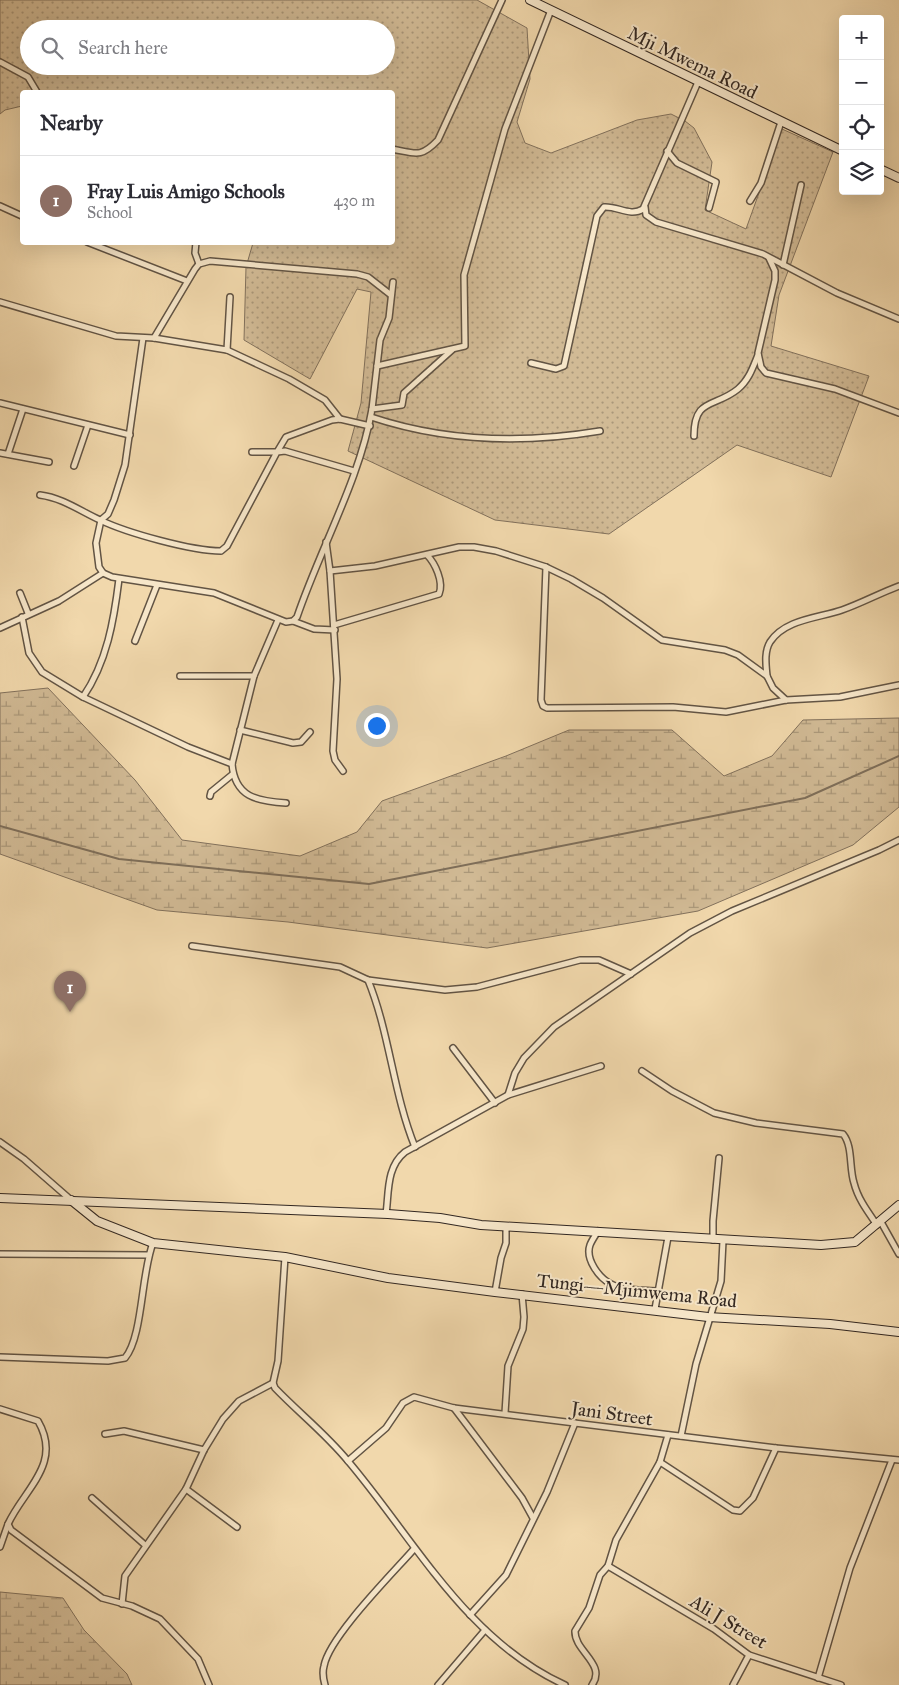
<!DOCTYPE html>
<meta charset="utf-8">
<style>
body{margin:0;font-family:"IM FELL Great Primer",serif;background:#f7f7f7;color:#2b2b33}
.controls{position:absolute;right:15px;top:15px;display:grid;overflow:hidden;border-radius:5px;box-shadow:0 5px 20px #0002}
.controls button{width:45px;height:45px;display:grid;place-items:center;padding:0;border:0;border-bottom:1px solid #e1e1e2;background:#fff;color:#2b2b33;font:25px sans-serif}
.you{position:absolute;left:376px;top:725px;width:18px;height:18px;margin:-12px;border:4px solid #fff;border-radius:50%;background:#1a73e8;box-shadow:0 0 0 8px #1a73e833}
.badge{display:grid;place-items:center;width:32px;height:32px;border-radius:50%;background:#b45309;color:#fff;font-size:16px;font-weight:700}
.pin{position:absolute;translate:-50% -41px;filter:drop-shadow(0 1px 2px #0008)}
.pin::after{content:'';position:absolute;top:26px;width:18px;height:15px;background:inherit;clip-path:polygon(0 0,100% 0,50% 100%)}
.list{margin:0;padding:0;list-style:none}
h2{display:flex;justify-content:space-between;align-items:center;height:65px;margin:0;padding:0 20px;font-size:21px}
h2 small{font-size:16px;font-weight:400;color:#7c7c81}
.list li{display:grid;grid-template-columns:32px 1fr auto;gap:15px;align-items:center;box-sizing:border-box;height:90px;padding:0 20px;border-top:1px solid #e1e1e2}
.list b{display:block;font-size:19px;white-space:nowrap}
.list p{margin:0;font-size:16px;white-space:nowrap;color:#7c7c81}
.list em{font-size:16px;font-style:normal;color:#7c7c81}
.icon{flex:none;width:28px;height:28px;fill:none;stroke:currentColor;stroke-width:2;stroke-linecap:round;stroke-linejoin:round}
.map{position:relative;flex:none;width:899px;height:1685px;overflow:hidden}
.search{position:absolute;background:#fff;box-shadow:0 5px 20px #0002;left:20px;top:20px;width:375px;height:55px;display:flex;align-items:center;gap:12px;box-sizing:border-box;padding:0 18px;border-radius:28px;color:#7c7c81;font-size:19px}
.panel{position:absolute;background:#fff;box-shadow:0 5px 20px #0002;left:20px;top:90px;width:375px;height:155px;border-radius:5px}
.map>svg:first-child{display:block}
.grass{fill:url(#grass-dots);stroke:#82715c;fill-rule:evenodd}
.wetland{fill:url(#wetland-marsh);stroke:#82715c}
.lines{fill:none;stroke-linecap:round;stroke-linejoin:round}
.stream{stroke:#7e6e59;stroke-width:2}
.street-casing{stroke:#625444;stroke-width:8}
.secondary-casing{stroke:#332822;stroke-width:10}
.street{stroke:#f6e6c9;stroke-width:5}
.secondary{stroke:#f6e6c9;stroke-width:8}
.labels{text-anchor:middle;stroke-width:4;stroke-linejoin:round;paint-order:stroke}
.street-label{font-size:19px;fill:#332822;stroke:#f6e6c9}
</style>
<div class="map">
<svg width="899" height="1685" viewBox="0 0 899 1685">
<defs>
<pattern id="grass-dots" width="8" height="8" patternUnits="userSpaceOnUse" patternTransform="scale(1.25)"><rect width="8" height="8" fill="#d1ba95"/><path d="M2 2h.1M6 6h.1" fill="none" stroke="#aa9779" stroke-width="1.8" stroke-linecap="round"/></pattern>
<pattern id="wetland-marsh" width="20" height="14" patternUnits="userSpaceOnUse" patternTransform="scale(1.25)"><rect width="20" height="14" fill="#d1ba95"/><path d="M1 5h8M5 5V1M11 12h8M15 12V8" fill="none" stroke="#aa9779"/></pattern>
</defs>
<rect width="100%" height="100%" fill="#f1d8ac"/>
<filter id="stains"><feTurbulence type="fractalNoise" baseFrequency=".004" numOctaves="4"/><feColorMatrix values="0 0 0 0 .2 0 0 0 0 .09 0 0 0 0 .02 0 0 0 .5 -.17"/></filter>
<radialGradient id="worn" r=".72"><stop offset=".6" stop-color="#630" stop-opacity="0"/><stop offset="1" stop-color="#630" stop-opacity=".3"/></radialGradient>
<path class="grass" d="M0 0H477L527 28 530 79 517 122 525 143 551 153 637 120 671 114 685 121 694 128 712 162 705 210 746 229 782 129 833 152 779 295 771 346 869 376 831 477 737 445 609 534 495 520 348 451 361 403 371 292 357 289 310 379 244 340 246 267 253 243 392 242V92H22V106L5 110 0 114ZM29 29H386V66H29Z"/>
<g class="wetland">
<polygon points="48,688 135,780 182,840 300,856 357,832 382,801 506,756 569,730 672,730 724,776 772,756 803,720 899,718 899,807 853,845 698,911 487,948 288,922 157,910 0,854 0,693"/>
<polygon points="0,1592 63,1598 84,1630 127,1674 132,1685 0,1685"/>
</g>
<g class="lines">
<polyline class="stream" points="0,826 119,859 369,884 805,798 899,756"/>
<defs>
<g id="street">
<polyline points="0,62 28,77 37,92"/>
<path d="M392 149C415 153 420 159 438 140L502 0"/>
<polyline points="667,151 677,163 716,182 709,208"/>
<polyline points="750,201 761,183 781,122"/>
<polyline points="0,206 22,216"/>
<polyline points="645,207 646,215 656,222 763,254 837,293 899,319"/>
<polyline points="87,242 187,281"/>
<polyline points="196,242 195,253 199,264"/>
<polyline points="769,258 775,271 775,280 758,353 761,367 766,373 835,389 899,413"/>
<polyline points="783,265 801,185"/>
<polyline points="0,302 116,336 154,338 227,350 289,379 325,400 340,419"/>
<path d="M143 338 125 465 114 500 108 514 101 520 96 543 99 567 103 573 112 577 214 593 286 622 293 621 297 617C320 549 360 479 372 409L402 405 404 393 452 350"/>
<polyline points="154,338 195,269 199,264 210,261 357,274 368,277 391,295"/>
<polyline points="227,350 230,297"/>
<path d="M531 363 556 369 564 366 597 216 604 207C618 206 630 217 643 209L698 82"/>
<polyline points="377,366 465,346 464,275 505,129 551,10"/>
<polyline points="0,403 130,435"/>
<polyline points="372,409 380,340 389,318 393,282"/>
<path d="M371 417C446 442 522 444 600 431"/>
<path d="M694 436C694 397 715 408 738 389 749 380 753 367 758 355"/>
<polyline points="252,452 277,452 286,437 332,420 340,419 370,426"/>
<polyline points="0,453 49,462"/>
<polyline points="8,454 23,409"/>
<polyline points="74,466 88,425"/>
<path d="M40 495C63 498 80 511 100 520 127 533 192 551 221 551L227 546 277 452 285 451 354 471"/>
<polyline points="326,542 330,571 375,566 459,547 474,547 496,551 546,567 571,579 603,598 662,640 725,650 738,655 767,676 773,688 786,700"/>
<polyline points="546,567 541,700 543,706 547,708 673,707 726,712 786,700 840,697 899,685"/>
<polyline points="330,571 337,679 333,751 335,760 343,771"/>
<polyline points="20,593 28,613"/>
<polyline points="22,617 29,653 42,672 83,697 188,747 232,764"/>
<polyline points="293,621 314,629 335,630"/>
<path d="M334 625 439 594C444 582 435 563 427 555"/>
<polyline points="0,628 59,601 103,573"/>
<polyline points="135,641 157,585"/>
<polyline points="180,676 254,676 278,620"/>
<path d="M254 676 232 764C235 797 256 801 286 803"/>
<path d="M767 676C766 665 764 652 770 642 785 619 819 618 842 610 862 603 880 593 899 586"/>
<path d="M83 697C107 662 114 620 119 579"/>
<polyline points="240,730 293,743 301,742 310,732"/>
<polyline points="210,796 211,792 233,774"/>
<polyline points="192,946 340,967 368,980 445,990 477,987 580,960 599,960 631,974"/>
<path d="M368 980C390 1034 393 1093 415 1147"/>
<polyline points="453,1048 495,1103"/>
<path d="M642 1071 672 1091 714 1113 756 1123 843 1134C853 1146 849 1168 854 1183 858 1199 868 1212 877 1225"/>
<polyline points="508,1095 515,1073 524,1058 554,1027 690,933 732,911 879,850 899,840"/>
<polyline points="0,1142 24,1159 71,1200"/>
<path d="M386 1214C389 1193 386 1167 405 1152L508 1095 601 1066"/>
<polyline points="881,1222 899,1254"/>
<path d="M598 1231C595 1236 592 1240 590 1245 585 1259 599 1278 611 1284 623 1291 644 1290 657 1291"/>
<polyline points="713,1240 713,1221 719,1158"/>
<polyline points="0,1254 149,1255"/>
<polyline points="495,1292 501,1258 506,1243 506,1227"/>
<polyline points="655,1309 668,1237"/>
<path d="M0 1357 108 1361 125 1358C143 1337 141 1273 153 1243"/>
<path d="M273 1383 275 1388C299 1413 326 1434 348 1461 415 1540 466 1640 565 1685"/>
<polyline points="454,1408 522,1498 533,1518"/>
<path d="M0 1409 38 1421C63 1464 24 1489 8 1524L11 1530 102 1598 132 1606 160 1619 198 1659 209 1685"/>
<polyline points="505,1413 508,1366 523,1329 524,1317 522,1294"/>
<polyline points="105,1434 124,1431 204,1450"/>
<polyline points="681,1436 696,1364 721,1281 723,1241"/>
<polyline points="348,1461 386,1428 403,1403 414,1397 454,1408 776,1448 899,1460"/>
<polyline points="660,1462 733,1510 740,1511 753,1498 776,1448"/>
<polyline points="186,1489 237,1527"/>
<polyline points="92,1498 145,1545"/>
<polyline points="0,1547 8,1524"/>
<polyline points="608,1566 714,1629 749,1655 841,1685"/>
<polyline points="122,1604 125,1576 186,1489 204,1450 223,1419 239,1401 273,1383 278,1361 285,1257"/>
<polyline points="470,1615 506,1575 547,1492 575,1423"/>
<polyline points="818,1678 850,1568 892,1460"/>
<path d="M325 1685C323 1678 322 1673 324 1666 329 1637 393 1573 414 1549"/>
<polyline points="438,1685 485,1630"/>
<path d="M592 1685C607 1664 574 1651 575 1631L589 1608 600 1575 608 1566 616 1540 660 1462 668 1435"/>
<polyline points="733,1685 749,1655"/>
</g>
<g id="secondary">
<polyline points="530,0 843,151"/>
<polyline points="880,169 899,178"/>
<polyline points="0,1198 388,1214 440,1218 481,1225 821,1245 855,1242 899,1205"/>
<polyline points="71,1200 97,1221 153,1243 285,1257 388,1278 495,1292 708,1317 830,1324 899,1332"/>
</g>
</defs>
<use href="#street" class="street-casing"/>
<use href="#secondary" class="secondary-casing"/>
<use href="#street" class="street"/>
<use href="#secondary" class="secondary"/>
</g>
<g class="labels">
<g class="street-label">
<text transform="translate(693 62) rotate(26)" y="7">Mji Mwema Road</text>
<text transform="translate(637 1290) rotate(6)" y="7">Tungi—Mjimwema Road</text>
<text transform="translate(612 1413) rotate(8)" y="7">Jani Street</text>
<text transform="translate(729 1621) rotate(31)" y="7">Ali J Street</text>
</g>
</g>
<rect width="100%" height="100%" filter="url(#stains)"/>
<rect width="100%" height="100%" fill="url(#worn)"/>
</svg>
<div class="controls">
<button>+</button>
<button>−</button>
<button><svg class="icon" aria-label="locate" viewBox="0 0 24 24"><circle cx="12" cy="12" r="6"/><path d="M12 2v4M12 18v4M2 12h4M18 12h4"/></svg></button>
<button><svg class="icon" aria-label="layers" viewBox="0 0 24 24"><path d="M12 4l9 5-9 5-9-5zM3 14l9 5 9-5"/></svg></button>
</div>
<div class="you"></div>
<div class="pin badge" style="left:70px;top:1012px;background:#8d6e63">1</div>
<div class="search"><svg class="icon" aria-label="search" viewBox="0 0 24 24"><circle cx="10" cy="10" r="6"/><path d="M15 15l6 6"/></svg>Search here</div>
<section class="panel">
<h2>Nearby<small></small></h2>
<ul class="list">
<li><span class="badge" style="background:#8d6e63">1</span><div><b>Fray Luis Amigo Schools</b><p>School</p></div><em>430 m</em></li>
</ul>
</section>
</div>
